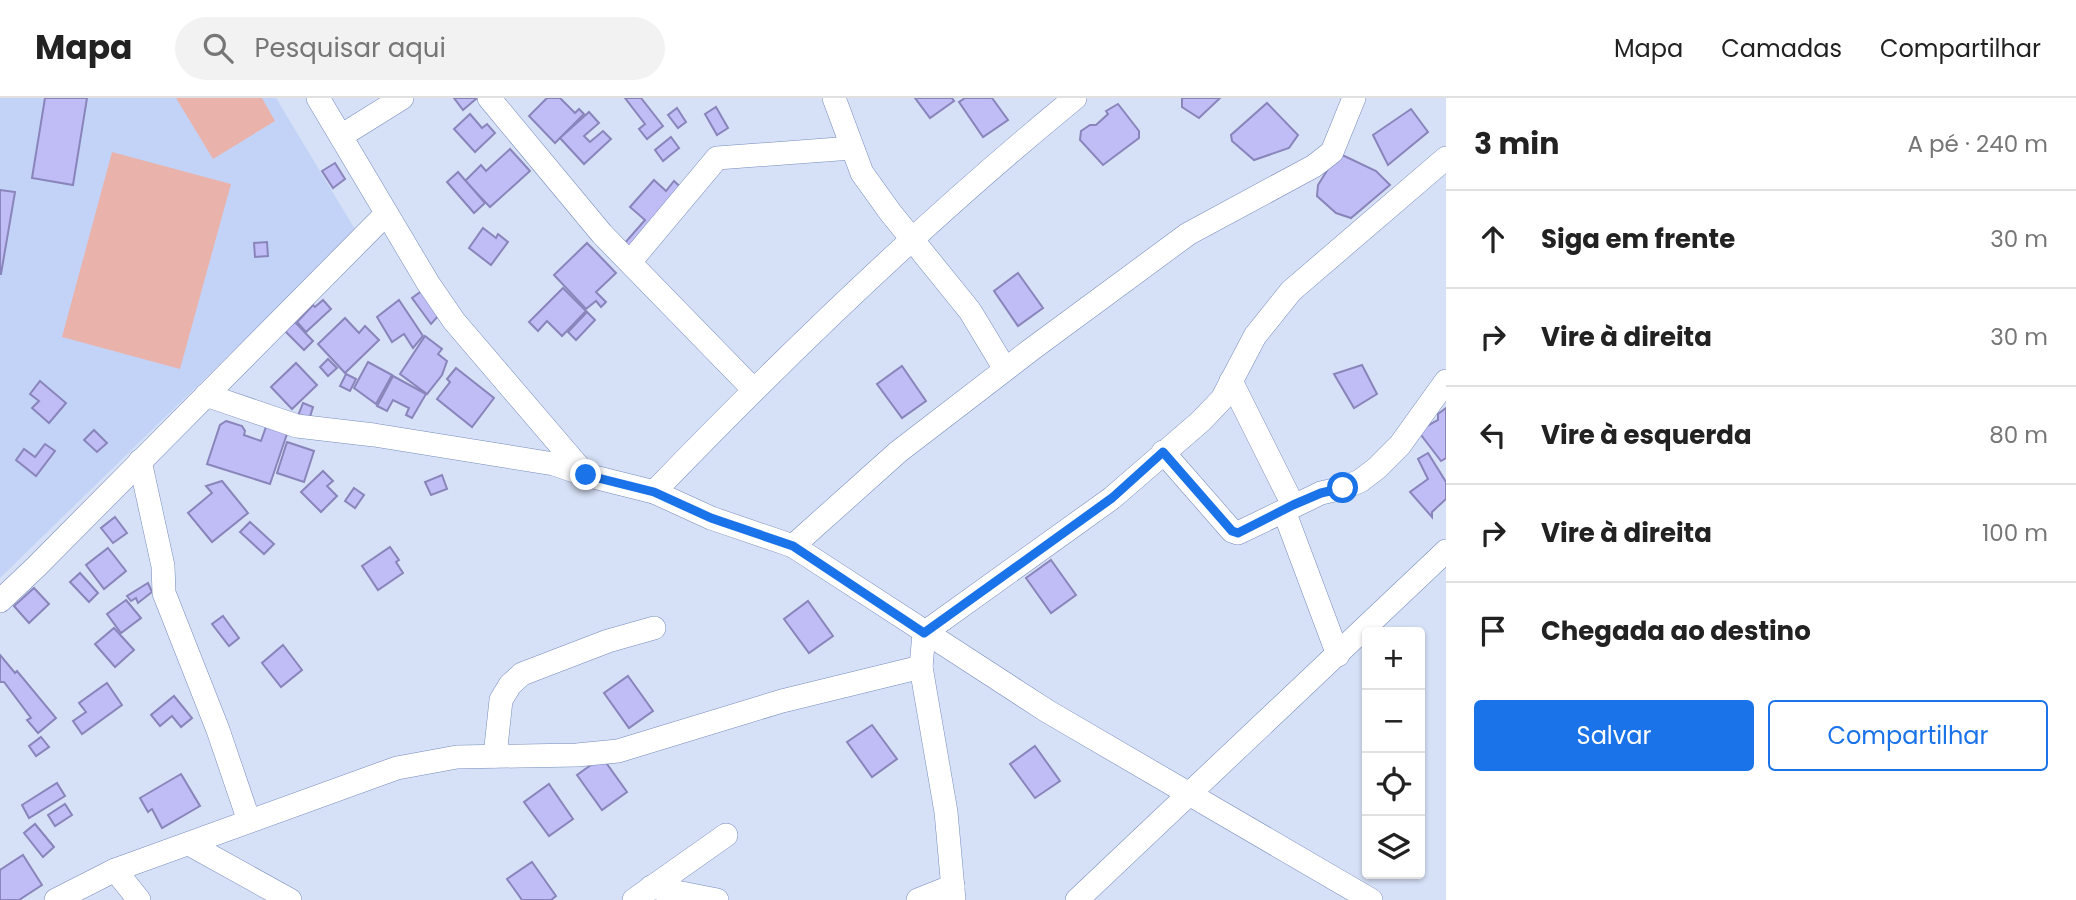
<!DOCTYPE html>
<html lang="pt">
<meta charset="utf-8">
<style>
body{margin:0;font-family:Poppins,sans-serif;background:#f2f2f2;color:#222}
.controls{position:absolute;right:21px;bottom:21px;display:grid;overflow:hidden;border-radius:7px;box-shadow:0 2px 5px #0004}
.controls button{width:63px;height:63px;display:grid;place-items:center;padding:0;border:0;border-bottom:2px solid #e0e0e0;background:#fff;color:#222;font:35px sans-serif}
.stop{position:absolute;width:21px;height:21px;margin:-16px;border:5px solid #1a73e8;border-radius:50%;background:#fff}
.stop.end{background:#1a73e8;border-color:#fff;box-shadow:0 2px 7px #0008}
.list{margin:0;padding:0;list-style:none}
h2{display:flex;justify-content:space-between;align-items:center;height:91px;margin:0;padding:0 28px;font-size:30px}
h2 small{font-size:23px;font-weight:400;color:#767676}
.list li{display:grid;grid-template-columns:46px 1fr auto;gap:21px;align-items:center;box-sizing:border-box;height:98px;padding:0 28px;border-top:2px solid #e0e0e0}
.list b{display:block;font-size:26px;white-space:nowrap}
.list em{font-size:23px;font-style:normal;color:#767676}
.actions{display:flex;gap:14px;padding:21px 28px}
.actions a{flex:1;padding:16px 0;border:2px solid #1a73e8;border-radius:7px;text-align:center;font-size:24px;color:#1a73e8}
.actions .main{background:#1a73e8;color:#fff}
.icon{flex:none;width:38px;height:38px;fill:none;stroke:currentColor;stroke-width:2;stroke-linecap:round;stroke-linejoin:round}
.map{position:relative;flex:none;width:1446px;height:802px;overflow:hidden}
header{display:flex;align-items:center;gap:42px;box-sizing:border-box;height:98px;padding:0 35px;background:#fff;border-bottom:2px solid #e0e0e0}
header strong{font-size:33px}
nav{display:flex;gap:38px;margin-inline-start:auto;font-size:24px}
.search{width:490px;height:63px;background:#f2f2f2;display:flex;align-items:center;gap:18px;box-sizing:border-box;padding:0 24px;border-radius:38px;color:#767676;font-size:26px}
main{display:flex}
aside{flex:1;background:#fff}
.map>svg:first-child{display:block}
.built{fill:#c3d3f7}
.green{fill:#e9b3ac}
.building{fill:#c0bdf6;stroke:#8985bb;stroke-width:2}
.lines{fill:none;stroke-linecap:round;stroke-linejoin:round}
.street-casing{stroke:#768bbd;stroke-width:24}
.street{stroke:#fff;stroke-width:23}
.route{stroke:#1a73e8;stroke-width:9}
</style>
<header>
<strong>Mapa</strong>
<div class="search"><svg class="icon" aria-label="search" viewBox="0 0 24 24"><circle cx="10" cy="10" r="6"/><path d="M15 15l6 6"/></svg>Pesquisar aqui</div>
<nav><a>Mapa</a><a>Camadas</a><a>Compartilhar</a></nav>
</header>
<main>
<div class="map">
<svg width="1446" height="802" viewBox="0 0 1446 802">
<rect width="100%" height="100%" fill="#d6e0f6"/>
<polygon class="built" points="0,0 276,0 356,133 0,480"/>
<g class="green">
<polygon points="176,0 262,0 275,23 213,61"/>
<polygon points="112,54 231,86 180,271 62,239"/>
</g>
<g class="building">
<polygon points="45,0 87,0 73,87 32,80"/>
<polygon points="454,0 477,0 463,12"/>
<polygon points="547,0 560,0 575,15 579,11 584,16 555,45 529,18"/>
<polygon points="625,0 641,0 663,28 647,41 639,31 645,26"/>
<polygon points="915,0 952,0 954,3 930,20"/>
<polygon points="965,0 992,0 1008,22 983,39 959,4"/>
<polygon points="1182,0 1220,0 1199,20 1182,9"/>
<polygon points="1267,5 1298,37 1289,50 1254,62 1232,43 1231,37"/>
<polygon points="1118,6 1139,33 1139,40 1103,67 1080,42 1081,33 1090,27 1096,27 1108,16 1106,13"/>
<polygon points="716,9 728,30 717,37 705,16"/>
<polygon points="677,10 686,24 678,30 668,17"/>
<polygon points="1411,11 1428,34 1388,67 1373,37"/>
<polygon points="589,14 599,25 584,38 590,44 603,33 611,41 584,66 560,40"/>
<polygon points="470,16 482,30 487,26 495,35 475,54 454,31"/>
<polygon points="671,39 679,50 663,63 655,52"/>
<polygon points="510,51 530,73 490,109 465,83 481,67 486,73"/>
<polygon points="1338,55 1376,73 1390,87 1351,120 1336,115 1317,98 1318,87"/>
<polygon points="335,65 345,81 333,90 322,73"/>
<polygon points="458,74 485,105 474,115 447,84"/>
<polygon points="654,82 666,93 674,83 687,95 633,155 623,147 645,122 630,109"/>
<polygon points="0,92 15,94 1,176 0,176"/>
<polygon points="483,130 496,140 498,136 508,144 491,167 469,150"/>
<polygon points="267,144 268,158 255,159 254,145"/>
<polygon points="587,145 616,175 596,194 606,204 601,209 596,203 586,211 554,177"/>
<polygon points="1018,175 1043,210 1018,228 994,193"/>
<polygon points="563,190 586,213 562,238 547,223 538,233 529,224"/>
<polygon points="423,192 440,216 431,226 412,200"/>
<polygon points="323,202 331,211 306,234 297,224 313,207 315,209"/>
<polygon points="399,202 423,238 413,250 404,236 392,244 377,219"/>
<polygon points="587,214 595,222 576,242 568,234"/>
<polygon points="345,220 359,235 365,228 379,242 345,275 318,246"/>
<polygon points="295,224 313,243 304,252 285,233"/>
<polygon points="425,238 442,251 438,256 447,263 442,277 427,296 400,276"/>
<polygon points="328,261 337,270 328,278 320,269"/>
<polygon points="368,264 392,277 376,306 354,290"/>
<polygon points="296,265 317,287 292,311 271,289"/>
<polygon points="1362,267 1377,296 1354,310 1334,276"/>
<polygon points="902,268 926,303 902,320 877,286"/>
<polygon points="456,270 494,300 472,329 437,301 450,284 447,281"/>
<polygon points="346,276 356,281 350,293 340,288"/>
<polygon points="393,278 426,296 412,320 406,317 409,310 393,302 387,313 377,308"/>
<polygon points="40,283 66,305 49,325 32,310 39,303 30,296"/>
<polygon points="303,305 313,309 309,322 298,318"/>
<polygon points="1446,310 1446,360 1441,363 1418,333 1438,322 1438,316"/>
<polygon points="226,323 242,328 245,333 244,337 261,343 267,326 288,333 270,386 207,366 220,327"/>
<polygon points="94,332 107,345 97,354 84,342"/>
<polygon points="287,344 314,353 304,384 277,375"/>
<polygon points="45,346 55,353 36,378 16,362 24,351 35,359"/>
<polygon points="1428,355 1446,384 1446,401 1432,414 1432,419 1410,394 1428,381 1418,361"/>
<polygon points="323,373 333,383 327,388 337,398 321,414 301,394"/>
<polygon points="442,377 447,391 431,397 425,384"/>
<polygon points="222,383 248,415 212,444 188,415 212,395 206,388"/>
<polygon points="354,390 364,397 355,410 345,403"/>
<polygon points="115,419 127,435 113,445 101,430"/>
<polygon points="250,424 274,446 264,456 240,434"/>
<polygon points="390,449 399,462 396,464 403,475 378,492 362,468"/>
<polygon points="108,450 126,473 104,491 86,467"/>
<polygon points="1051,462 1076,497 1051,515 1026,480"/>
<polygon points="80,475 98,495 89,504 70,484"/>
<polygon points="148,485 152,494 138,505 136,500 131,503 127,498"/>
<polygon points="34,490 49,506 29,525 14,508"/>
<polygon points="126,502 141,520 121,535 107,516"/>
<polygon points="808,503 833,538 809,555 784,521"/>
<polygon points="223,518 239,540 229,548 212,526"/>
<polygon points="114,530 134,552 115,569 95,546"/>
<polygon points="283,547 302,572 281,589 262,565"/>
<polygon points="0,557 15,575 17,573 56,620 38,635 27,622 31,620 4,584 0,584"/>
<polygon points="628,578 653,613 629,630 604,595"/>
<polygon points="107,585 122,607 82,636 73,623 86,614 79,605"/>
<polygon points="174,598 192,620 181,629 172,618 160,628 151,617"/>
<polygon points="872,627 897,661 872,679 847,644"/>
<polygon points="41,639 49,649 36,658 29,648"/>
<polygon points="1035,648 1060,683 1035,700 1010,666"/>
<polygon points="602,659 627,694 602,712 577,677"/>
<polygon points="181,676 200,708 162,730 152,711 148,714 140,700"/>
<polygon points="57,685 65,698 29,720 22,707"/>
<polygon points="549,686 573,721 549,738 524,704"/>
<polygon points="65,706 72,717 55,728 48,717"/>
<polygon points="35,726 54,749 43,759 24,735"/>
<polygon points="23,757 42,787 19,802 0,802 0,772"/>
<polygon points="532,764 556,798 551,802 522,802 507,781"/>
</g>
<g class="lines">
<defs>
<g id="street">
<polyline points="318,0 428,185 454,223 584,375"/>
<polyline points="489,0 602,136 753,291"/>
<polyline points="834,0 862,75 890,114 970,213 1005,271"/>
<polyline points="341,38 402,0"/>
<polyline points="630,164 717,60 852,50"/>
<polyline points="1231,283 1293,407"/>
<polyline points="206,297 297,328 374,337 554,366 586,377 654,394 711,420 793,448 1047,613 1371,802"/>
<polyline points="1163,354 1232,433 1238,435 1321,395 1343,390 1360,383 1377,370 1400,347 1446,283"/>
<polyline points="140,363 163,468 164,495 218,632 249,723"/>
<path d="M654 394C787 256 926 122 1075 0"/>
<polyline points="1284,413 1338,557"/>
<polyline points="793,448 898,354 1032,251 1188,136 1314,68 1332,54 1354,0"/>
<polyline points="0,503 36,469 386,116"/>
<polyline points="495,658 501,602 510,587 522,576 608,543 654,530"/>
<polyline points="189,746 290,802"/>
<polyline points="115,772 139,802"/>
<polyline points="651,789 717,802"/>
<polyline points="56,802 115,772 397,670 457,659 577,657 618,653 782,603 921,569"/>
<polyline points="634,802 726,737"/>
<polyline points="918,802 953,788"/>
<polyline points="954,802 946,714 921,569 924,535 1112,400 1201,323 1222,301 1255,238 1291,193 1446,60"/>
<polyline points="1077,802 1446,453"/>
</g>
</defs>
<use href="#street" class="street-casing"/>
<use href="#street" class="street"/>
</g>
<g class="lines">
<polyline class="route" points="586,377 654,394 711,420 793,448 924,535 1112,400 1163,354 1232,433 1238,435 1293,407 1321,395 1343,390"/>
</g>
</svg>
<div class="controls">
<button>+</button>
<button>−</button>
<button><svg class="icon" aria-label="locate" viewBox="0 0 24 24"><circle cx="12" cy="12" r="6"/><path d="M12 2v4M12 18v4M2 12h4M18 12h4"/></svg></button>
<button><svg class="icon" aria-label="layers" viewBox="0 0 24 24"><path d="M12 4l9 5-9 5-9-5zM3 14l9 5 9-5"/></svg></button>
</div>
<div class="stop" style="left:1343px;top:390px"></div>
<div class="stop end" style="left:586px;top:377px"></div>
</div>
<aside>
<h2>3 min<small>A pé · 240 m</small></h2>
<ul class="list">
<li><svg class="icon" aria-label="ahead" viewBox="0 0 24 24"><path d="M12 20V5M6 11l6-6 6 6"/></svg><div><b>Siga em frente</b></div><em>30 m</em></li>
<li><svg class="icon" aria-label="right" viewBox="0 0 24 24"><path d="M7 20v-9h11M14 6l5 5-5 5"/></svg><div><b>Vire à direita</b></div><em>30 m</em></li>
<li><svg class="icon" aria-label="left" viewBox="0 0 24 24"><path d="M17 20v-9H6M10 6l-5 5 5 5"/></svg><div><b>Vire à esquerda</b></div><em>80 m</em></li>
<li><svg class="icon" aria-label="right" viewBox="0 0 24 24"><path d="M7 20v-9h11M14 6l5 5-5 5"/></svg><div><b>Vire à direita</b></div><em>100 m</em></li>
<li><svg class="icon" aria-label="arrive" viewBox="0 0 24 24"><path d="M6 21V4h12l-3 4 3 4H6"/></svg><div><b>Chegada ao destino</b></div></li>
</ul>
<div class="actions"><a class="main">Salvar</a><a>Compartilhar</a></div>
</aside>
</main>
